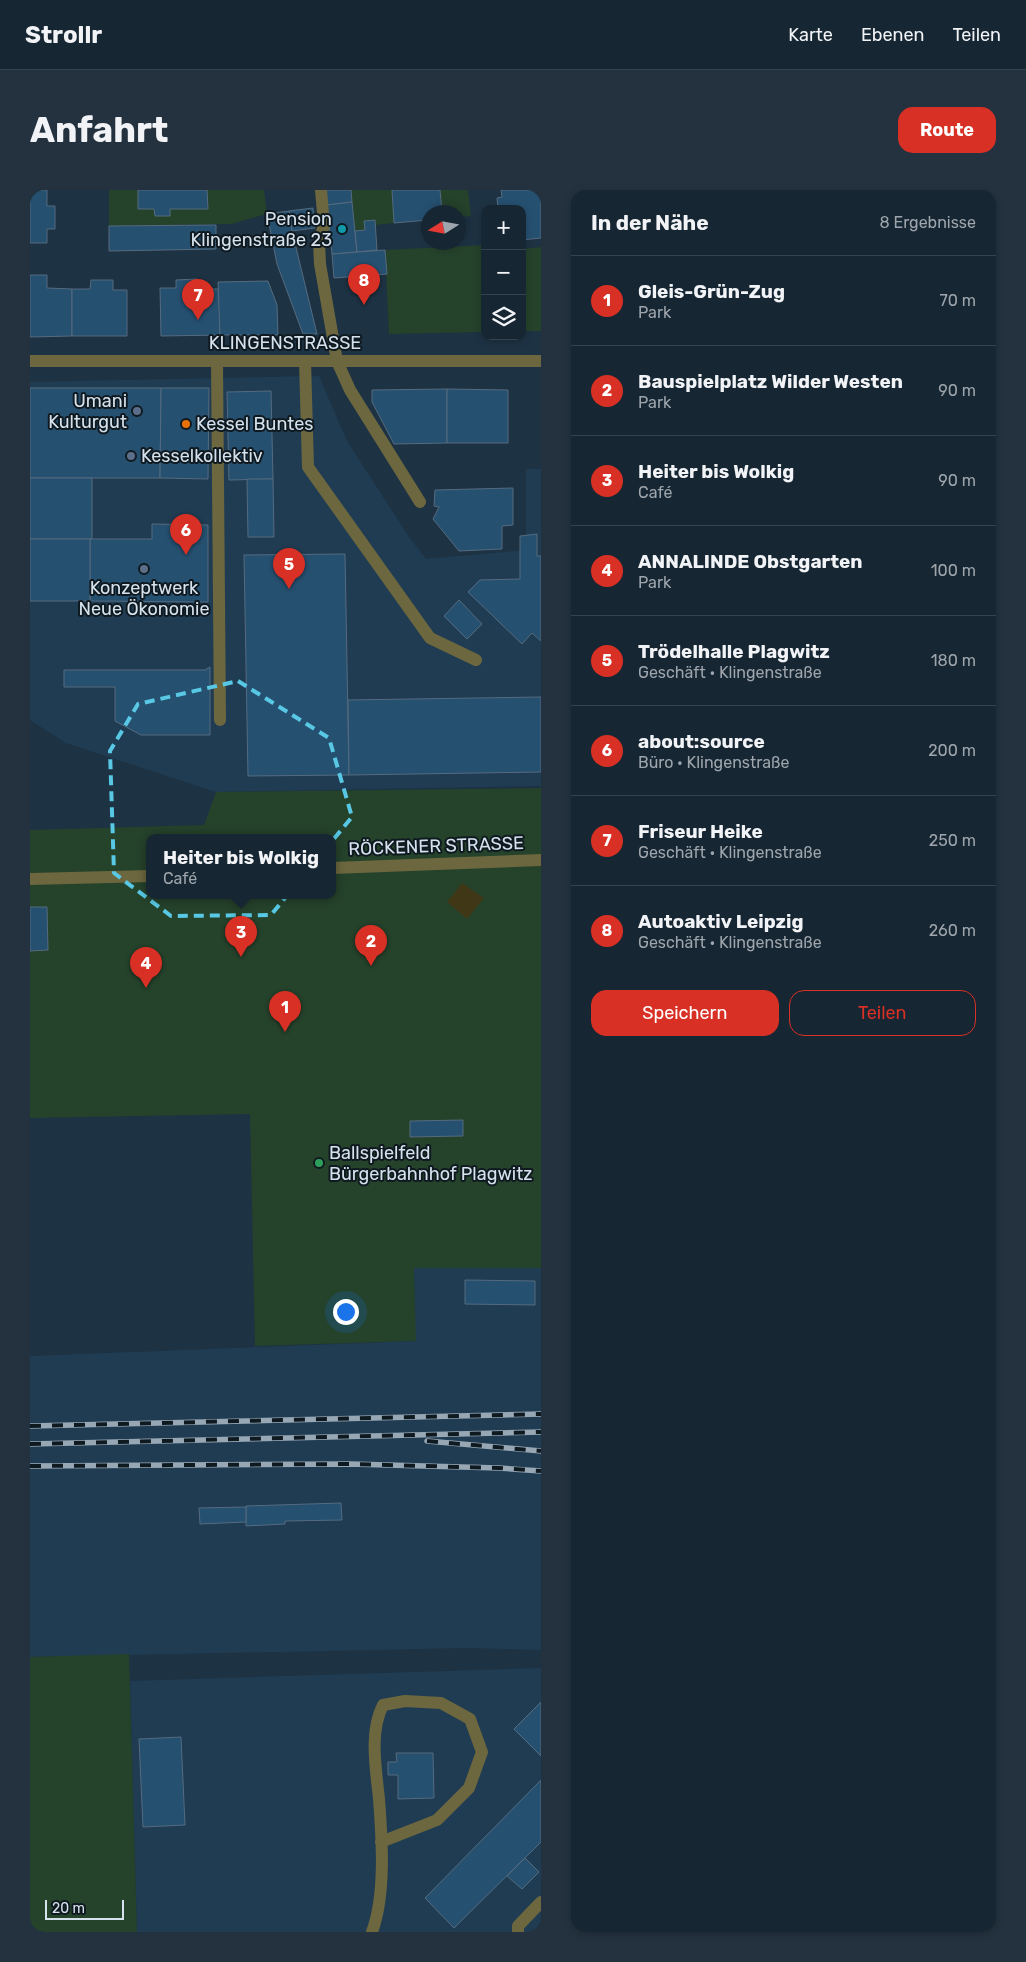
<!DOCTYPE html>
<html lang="de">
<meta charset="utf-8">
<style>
body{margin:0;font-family:Rubik,sans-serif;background:#23323e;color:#f1f3f6}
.controls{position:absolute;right:15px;top:15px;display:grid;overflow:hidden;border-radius:10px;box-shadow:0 2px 8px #0003}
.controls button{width:45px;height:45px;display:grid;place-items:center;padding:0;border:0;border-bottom:1px solid #35434d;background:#162632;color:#f1f3f6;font:25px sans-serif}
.compass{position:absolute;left:391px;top:15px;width:45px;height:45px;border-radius:50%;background:#162632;box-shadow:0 2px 8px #0003;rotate:259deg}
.scale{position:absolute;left:15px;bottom:12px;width:79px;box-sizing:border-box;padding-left:5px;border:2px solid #d5e2ed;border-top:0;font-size:14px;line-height:18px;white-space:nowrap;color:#d5e2ed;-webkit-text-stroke:4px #0f1920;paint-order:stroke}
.you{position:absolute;left:315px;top:1121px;width:18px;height:18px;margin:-12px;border:4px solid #fff;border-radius:50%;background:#1a73e8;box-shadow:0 0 0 8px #1a73e833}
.badge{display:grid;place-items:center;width:32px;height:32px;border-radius:50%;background:#d93025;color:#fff;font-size:16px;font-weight:700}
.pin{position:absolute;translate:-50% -41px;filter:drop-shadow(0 1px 2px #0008)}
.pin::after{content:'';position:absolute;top:26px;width:18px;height:15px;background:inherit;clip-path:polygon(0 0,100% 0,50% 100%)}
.popup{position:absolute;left:116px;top:644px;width:190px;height:65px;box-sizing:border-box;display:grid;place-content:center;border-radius:10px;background:#162632;filter:drop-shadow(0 1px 4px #0005);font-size:16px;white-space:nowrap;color:#9ea5ac}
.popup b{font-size:19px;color:#f1f3f6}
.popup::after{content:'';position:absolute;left:50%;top:100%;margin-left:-10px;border:10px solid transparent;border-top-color:#162632}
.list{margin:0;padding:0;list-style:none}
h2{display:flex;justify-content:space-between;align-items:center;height:65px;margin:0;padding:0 20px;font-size:21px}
h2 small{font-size:16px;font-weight:400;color:#9ea5ac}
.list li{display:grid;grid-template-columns:32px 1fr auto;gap:15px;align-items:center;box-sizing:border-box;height:90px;padding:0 20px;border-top:1px solid #35434d}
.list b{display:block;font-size:19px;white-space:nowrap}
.list p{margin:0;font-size:16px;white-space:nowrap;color:#9ea5ac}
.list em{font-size:16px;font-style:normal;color:#9ea5ac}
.actions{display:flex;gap:10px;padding:15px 20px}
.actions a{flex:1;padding:11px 0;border:1px solid #d93025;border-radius:15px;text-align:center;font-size:18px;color:#d93025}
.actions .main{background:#d93025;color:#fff}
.icon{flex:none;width:28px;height:28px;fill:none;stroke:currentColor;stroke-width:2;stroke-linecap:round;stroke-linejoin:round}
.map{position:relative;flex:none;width:511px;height:1742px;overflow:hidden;border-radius:15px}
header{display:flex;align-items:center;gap:30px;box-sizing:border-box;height:70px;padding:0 25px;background:#162632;border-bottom:1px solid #35434d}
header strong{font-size:24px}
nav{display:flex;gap:28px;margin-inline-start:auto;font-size:18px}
.intro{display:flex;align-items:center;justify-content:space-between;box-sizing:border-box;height:120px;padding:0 30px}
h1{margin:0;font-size:35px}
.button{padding:12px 22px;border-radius:15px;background:#d93025;color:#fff;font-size:18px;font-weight:700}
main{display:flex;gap:30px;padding:0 30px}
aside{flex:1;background:#162632;border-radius:15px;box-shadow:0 2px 8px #0003}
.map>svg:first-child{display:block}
.built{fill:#203c52}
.green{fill:#25422b;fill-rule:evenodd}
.sand{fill:#3f3716}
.building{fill:#265070;stroke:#556b7f}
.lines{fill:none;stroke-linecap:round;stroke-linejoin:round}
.service{stroke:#6c673e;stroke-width:12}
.minor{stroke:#6c673e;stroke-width:12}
.rail-casing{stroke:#97a7b4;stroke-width:5.5}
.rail{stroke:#0f1920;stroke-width:4;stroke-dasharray:11;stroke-linecap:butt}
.marked{fill:none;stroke:#58c8e4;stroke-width:4;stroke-dasharray:10 6;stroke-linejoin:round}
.culture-dot{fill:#0f9aa8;stroke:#0f1920;stroke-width:2}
.service-dot{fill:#5c6f8a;stroke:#0f1920;stroke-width:2}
.food-dot{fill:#e8710a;stroke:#0f1920;stroke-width:2}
.leisure-dot{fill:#2e9e5b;stroke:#0f1920;stroke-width:2}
.labels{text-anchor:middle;stroke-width:4;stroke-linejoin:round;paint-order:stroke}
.poi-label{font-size:18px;fill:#d5e2ed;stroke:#0f1920;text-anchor:start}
.street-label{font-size:18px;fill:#d5e2ed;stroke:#0f1920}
</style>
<header>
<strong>Strollr</strong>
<nav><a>Karte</a><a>Ebenen</a><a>Teilen</a></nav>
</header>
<div class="intro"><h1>Anfahrt</h1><a class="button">Route</a></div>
<main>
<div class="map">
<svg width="511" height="1742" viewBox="0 0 511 1742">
<rect width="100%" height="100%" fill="#1d3243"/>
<g class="built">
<polygon points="289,186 317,251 379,347 396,369 496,360 496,279 511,279 511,596 186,602 36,553 0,530 0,192"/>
<polygon points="383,1078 511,1078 511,1460 438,1458 0,1467 0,1166 385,1151"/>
<polygon points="511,1478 511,1742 107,1742 100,1491"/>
</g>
<g class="green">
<polygon points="79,0 108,0 108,19 125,19 125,26 140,26 140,19 177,18 177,0 234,0 237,24 201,34 79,36"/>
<polygon points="321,0 362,0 364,33 345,35 344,30 334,31 335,40 325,41"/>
<polygon points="410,0 438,0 441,26 429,27 428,22 412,22"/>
<polygon points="455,55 455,142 359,144 355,60"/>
<polygon points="511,57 511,141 492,141 492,59"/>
<path d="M511 598V1078H384L386 1151 225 1156 220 924 0 928V761L18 759 17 717H0V640L174 635 186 602ZM120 648H302V706H120Z"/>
<polygon points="99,1464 107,1742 0,1742 0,1467"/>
</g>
<polygon class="sand" points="432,693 454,708 437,729 417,712"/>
<g class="building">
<polygon points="0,0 17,0 17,16 25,16 25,39 17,39 17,53 0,53"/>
<polygon points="108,0 177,0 178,19 140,19 140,26 125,26 124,19 108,19"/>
<polygon points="296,0 321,0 322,12 297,15"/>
<polygon points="362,0 410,0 412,22 398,22 398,30 364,33"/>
<polygon points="471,0 511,0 511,48 492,50 492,19 468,19 467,8 472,7"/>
<polygon points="322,12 327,62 302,64 297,15"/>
<polygon points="283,18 285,38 262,41 259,21"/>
<polygon points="259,21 262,41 287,144 273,144 247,74 237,24"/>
<polygon points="345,30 347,60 327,62 325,41 335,40 334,31"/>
<polygon points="186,35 186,59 79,61 79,36"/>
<polygon points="355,60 357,84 304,88 302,64"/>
<polygon points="0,85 17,85 17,98 42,99 42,146 0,147"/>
<polygon points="167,89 167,99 189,99 190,145 131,146 130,98 146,98 146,90"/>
<polygon points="61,90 83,90 83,100 97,100 97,146 42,146 42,99 60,99"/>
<polygon points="238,91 247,115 248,145 190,145 188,92"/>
<polygon points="0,198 131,198 130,288 0,288"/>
<polygon points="131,198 179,198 178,289 130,288"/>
<polygon points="417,199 417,253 364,254 342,212 342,200"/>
<polygon points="417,199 478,200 478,253 417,253"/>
<polygon points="241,201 243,289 199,290 197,202"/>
<rect x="0" y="288" width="62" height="61"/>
<polygon points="217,289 243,289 244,347 218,347"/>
<polygon points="483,298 483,335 472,336 472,359 429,361 403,329 409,317 404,316 405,300"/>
<polygon points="122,334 178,335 178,412 60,411 60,349 122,349"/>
<polygon points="507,344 507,366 511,366 511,451 502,443 492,454 438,402 450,390 490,389 490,346"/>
<rect x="0" y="349" width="60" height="62"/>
<polygon points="315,364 319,585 218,586 214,365"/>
<polygon points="429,410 452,434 437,449 414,426"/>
<polygon points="180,477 180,545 111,545 85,531 85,497 34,497 34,480 175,480"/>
<polygon points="511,507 511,582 319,585 318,510"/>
<polygon points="0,717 17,717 18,760 0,761"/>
<polygon points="433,930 433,946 380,947 380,931"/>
<polygon points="435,1090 505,1091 505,1115 435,1114"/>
<polygon points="311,1313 312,1330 255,1331 255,1334 216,1336 216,1316"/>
<polygon points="216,1317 216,1332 170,1334 169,1318"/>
<polygon points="511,1512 511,1566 484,1539"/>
<polygon points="151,1547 155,1635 113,1637 109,1549"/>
<polygon points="366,1563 403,1563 404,1608 368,1609 368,1585 358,1585 358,1572 367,1572"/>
<polygon points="511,1590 511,1652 424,1738 395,1708"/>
<polygon points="495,1668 509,1682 492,1699 477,1686"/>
</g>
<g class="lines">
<g class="service">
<polyline points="291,0 294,35 289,52 290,74 307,171 320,200 390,312"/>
<polyline points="187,171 190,530"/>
<polyline points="275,171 278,277 400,448 446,470"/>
<polyline points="302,678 511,670"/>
<polyline points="0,689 120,686"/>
<path d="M342 1742C356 1704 352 1649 349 1609 346 1579 339 1542 353 1515L375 1511 411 1513 440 1529 452 1562 439 1598 407 1630 351 1652"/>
<polyline points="488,1742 488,1736 511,1712"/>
</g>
<polyline class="minor" points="0,171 511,171"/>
<defs>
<g id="rail">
<polyline points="0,1236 511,1224"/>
<polyline points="397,1251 511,1261"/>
<polyline points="0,1254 511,1242"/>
<polyline points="0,1276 320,1274 469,1278 511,1281"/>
</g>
</defs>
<use href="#rail" class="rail-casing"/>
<use href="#rail" class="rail"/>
</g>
<path class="marked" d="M208 491 299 548 322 627 241 725 141 726 84 683 80 561 108 514Z"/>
<circle class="culture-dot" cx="312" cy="39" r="5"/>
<g class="service-dot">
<circle cx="107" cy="221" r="5"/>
<circle cx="101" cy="266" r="5"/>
<circle cx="114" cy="379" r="5"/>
</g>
<circle class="food-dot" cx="156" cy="234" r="5"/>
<circle class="leisure-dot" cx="289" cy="973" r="5"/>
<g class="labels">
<g class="poi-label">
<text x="302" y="35" text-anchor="end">Pension<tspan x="302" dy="21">Klingenstraße 23</tspan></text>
<text x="97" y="217" text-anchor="end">Umani<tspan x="97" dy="21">Kulturgut</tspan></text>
<text x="166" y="240">Kessel Buntes</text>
<text x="111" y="272">Kesselkollektiv</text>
<text x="114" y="404" text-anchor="middle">Konzeptwerk<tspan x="114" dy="21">Neue Ökonomie</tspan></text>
<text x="299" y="969">Ballspielfeld<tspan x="299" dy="21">Bürgerbahnhof Plagwitz</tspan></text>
</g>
<g class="street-label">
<text x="255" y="159">KLINGENSTRASSE</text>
<text transform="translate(406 656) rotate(-2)" y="6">RÖCKENER STRASSE</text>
</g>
</g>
</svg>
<div class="controls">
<button>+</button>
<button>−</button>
<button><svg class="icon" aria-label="layers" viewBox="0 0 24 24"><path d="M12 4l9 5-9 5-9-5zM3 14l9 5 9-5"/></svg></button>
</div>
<svg class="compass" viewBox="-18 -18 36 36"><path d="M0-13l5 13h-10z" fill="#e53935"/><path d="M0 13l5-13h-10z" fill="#9ea5ac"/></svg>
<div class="scale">20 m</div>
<div class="you"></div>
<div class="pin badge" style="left:255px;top:842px">1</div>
<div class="pin badge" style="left:341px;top:776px">2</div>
<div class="pin badge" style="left:211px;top:767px">3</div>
<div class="popup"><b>Heiter bis Wolkig</b>Café</div>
<div class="pin badge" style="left:116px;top:798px">4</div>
<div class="pin badge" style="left:259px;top:399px">5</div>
<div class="pin badge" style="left:156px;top:365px">6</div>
<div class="pin badge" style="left:168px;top:130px">7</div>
<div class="pin badge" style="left:334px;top:115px">8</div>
</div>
<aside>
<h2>In der Nähe<small>8 Ergebnisse</small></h2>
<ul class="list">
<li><span class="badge">1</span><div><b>Gleis-Grün-Zug</b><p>Park</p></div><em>70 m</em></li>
<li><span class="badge">2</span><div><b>Bauspielplatz Wilder Westen</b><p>Park</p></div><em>90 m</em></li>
<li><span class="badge">3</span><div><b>Heiter bis Wolkig</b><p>Café</p></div><em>90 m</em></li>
<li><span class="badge">4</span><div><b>ANNALINDE Obstgarten</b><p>Park</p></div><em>100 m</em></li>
<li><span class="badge">5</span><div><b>Trödelhalle Plagwitz</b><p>Geschäft · Klingenstraße</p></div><em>180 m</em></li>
<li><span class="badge">6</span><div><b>about:source</b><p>Büro · Klingenstraße</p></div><em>200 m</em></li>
<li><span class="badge">7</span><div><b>Friseur Heike</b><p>Geschäft · Klingenstraße</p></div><em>250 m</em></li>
<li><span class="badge">8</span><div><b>Autoaktiv Leipzig</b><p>Geschäft · Klingenstraße</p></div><em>260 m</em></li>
</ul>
<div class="actions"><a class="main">Speichern</a><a>Teilen</a></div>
</aside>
</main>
